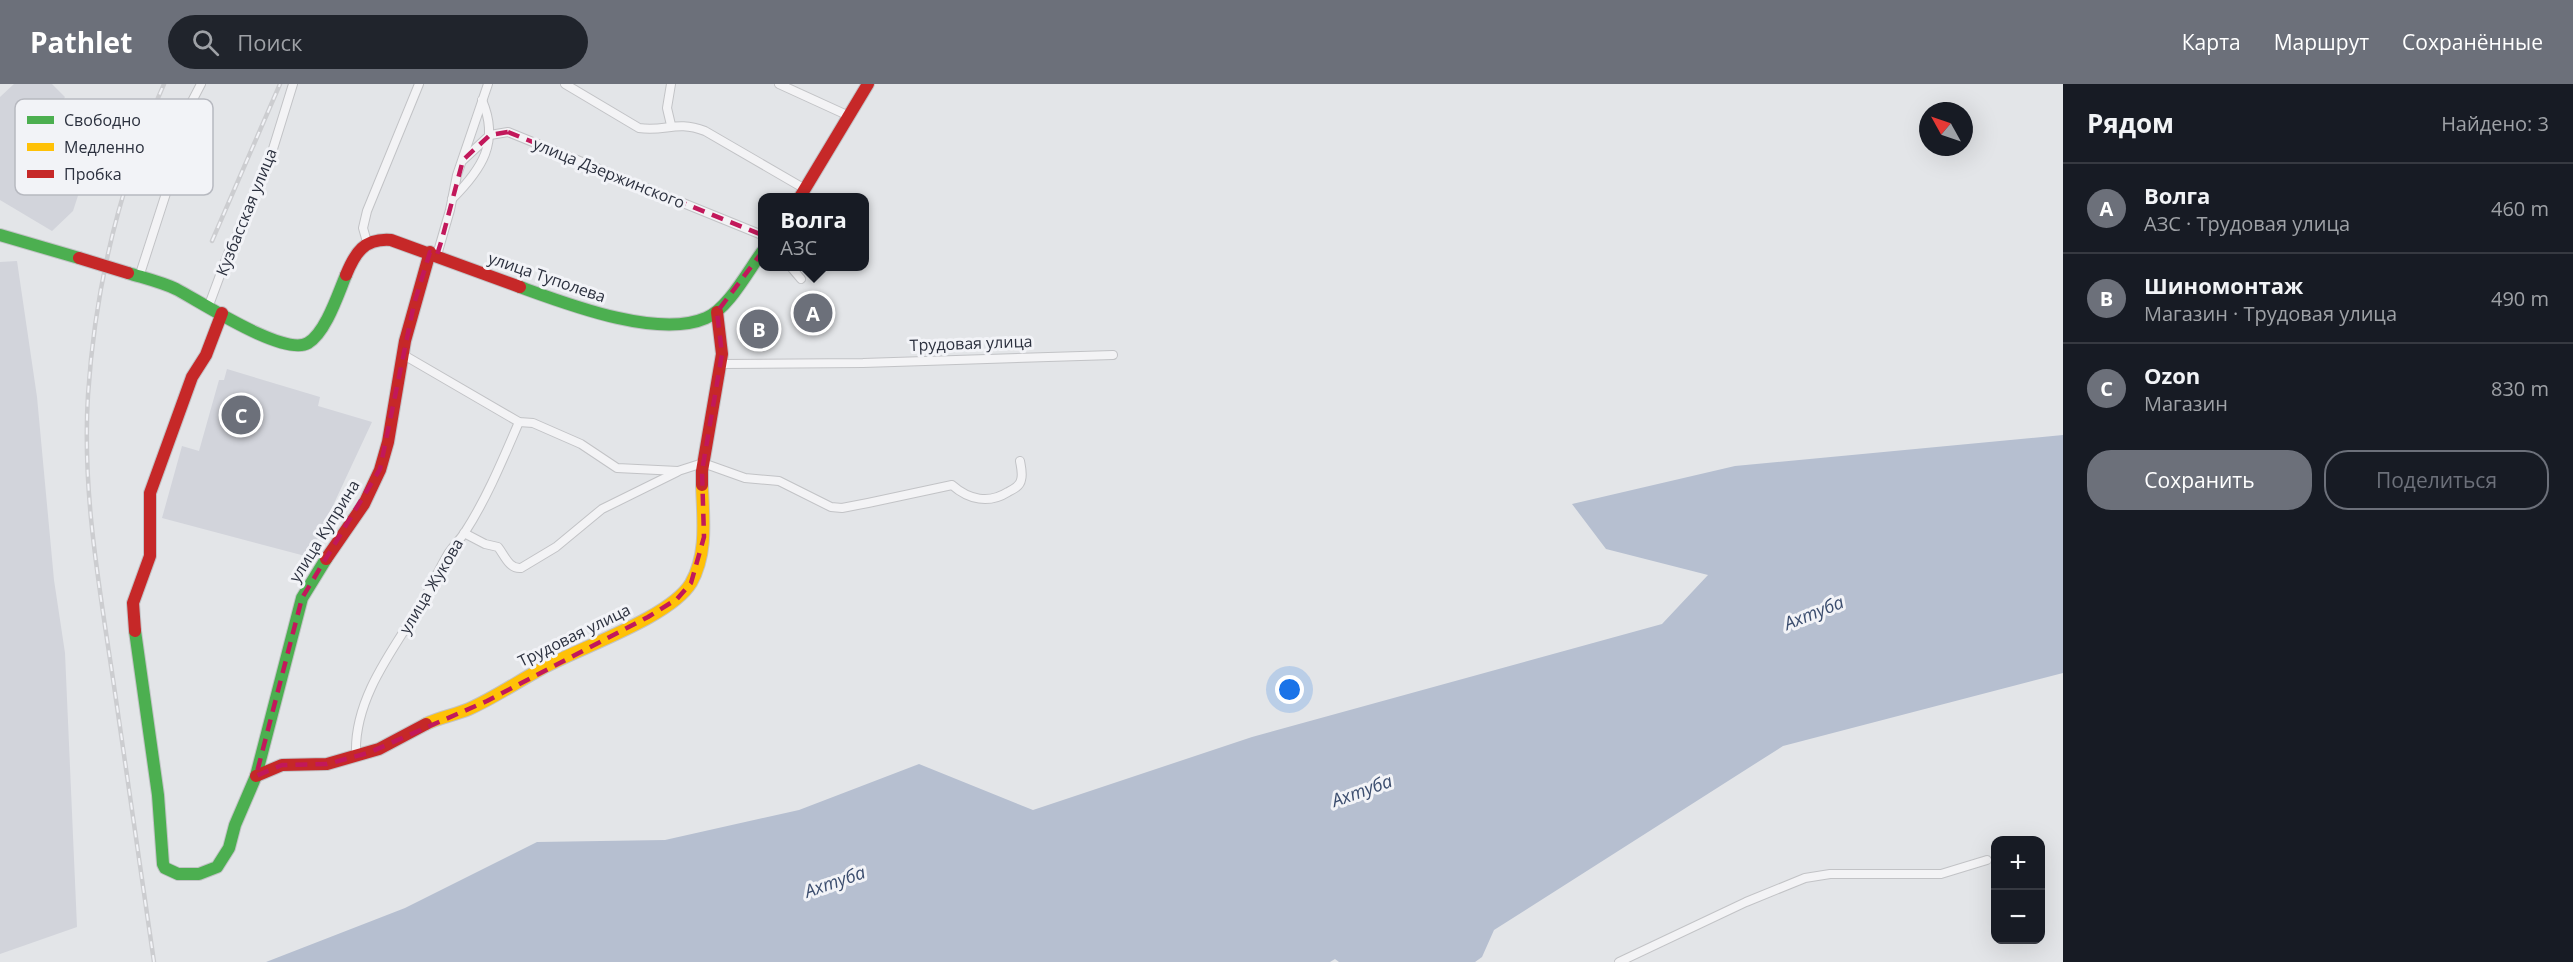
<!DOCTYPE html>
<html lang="ru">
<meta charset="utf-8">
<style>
body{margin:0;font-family:"Open Sans",sans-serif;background:#20242c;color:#f1f3f6}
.controls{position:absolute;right:18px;bottom:18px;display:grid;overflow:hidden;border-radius:12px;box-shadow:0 6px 24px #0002}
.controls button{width:54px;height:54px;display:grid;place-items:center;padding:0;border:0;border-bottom:2px solid #363941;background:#171b24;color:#f1f3f6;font:30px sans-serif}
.compass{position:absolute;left:1919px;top:18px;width:54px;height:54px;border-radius:50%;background:#171b24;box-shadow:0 6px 24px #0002;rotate:310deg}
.you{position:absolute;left:1290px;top:606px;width:21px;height:21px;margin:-15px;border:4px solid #fff;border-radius:50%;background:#1a73e8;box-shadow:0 0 0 9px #1a73e833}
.badge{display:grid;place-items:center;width:39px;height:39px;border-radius:50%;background:#6c707a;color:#fff;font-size:20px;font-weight:700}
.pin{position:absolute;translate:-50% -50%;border:3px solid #fff;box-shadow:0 2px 6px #0006}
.popup{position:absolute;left:758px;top:109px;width:111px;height:78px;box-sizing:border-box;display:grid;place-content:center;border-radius:12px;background:#171b24;filter:drop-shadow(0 2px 4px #0005);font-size:20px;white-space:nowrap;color:#9ea1a6}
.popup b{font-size:22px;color:#f1f3f6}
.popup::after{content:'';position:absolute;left:50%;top:100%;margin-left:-12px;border:12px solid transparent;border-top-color:#171b24}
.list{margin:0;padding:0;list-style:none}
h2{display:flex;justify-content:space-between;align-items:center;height:78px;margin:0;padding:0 24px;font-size:26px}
h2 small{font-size:20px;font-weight:400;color:#9ea1a6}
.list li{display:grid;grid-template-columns:39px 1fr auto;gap:18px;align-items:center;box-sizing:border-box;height:90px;padding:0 24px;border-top:2px solid #363941}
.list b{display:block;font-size:22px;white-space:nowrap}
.list p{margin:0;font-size:20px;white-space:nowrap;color:#9ea1a6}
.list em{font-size:20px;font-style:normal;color:#9ea1a6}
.actions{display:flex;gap:12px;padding:18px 24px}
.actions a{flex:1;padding:14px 0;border:2px solid #6c707a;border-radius:24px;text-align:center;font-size:21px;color:#6c707a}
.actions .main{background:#6c707a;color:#fff}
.icon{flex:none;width:33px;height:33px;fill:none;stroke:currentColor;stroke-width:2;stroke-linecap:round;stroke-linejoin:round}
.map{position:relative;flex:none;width:2063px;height:878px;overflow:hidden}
header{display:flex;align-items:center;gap:36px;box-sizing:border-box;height:84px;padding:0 30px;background:#6c707a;color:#fff}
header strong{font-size:28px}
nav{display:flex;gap:33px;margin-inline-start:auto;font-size:21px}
.search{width:420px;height:54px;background:#20242c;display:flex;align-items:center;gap:15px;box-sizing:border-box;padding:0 21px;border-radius:33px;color:#9ea1a6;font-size:22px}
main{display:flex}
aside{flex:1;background:#171b24}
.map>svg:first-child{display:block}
.built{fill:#d2d4db}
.water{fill:#b6bfd0}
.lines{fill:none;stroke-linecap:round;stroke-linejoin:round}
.street-casing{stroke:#c2c3c6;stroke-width:10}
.fast-casing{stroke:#c2c3c6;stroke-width:14}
.slow-casing{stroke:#c2c3c6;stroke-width:14}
.jam-casing{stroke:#c2c3c6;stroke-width:14}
.street{stroke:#f3f3f5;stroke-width:8}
.fast{stroke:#4caf50;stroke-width:12}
.slow{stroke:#ffc107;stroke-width:12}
.jam{stroke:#c62828;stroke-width:12}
.rail-casing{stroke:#cccdd0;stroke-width:4.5}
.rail{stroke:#f2f3f7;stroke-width:2;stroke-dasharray:7;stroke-linecap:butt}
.jam-bridge-casing{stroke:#c2c3c6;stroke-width:14;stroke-linecap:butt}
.jam-bridge{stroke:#c62828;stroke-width:12}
.marked{fill:none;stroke:#c2185b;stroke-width:4.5;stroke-dasharray:12 8;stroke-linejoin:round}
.labels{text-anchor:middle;stroke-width:6;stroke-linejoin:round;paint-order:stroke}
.street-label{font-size:16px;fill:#2c313f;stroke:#f2f3f7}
.water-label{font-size:18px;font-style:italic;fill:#3b4d6e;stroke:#f2f3f7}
.key{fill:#f2f3f7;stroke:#b7b9c0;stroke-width:1.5}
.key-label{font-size:16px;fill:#2c313f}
</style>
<header>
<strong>Pathlet</strong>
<div class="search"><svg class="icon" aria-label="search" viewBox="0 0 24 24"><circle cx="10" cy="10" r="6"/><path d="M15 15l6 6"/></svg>Поиск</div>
<nav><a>Карта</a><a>Маршрут</a><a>Сохранённые</a></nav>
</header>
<main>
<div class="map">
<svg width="2063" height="878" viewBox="0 0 2063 878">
<rect width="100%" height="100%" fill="#e3e5e8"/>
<g class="built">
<polygon points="14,0 52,0 65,13 54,30 62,36 99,47 73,127 52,147 0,116 0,13"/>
<polygon points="17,177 37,313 54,496 65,569 77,843 0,870 0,178"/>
<polygon points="227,285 320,313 318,322 372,338 309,473 162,434 182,362 199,367 219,296 224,296"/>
</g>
<polygon class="water" points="2063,351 2063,589 1783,662 1494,846 1482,873 1475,878 1339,878 1335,875 1330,878 266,878 405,824 537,758 665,756 799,726 919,680 1033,726 1252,653 1662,540 1708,491 1606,465 1572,420 1735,382"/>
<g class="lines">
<defs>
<g id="street">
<path d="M565 0 639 44C666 48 676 36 705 47L805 105"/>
<polyline points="671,0 667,24 671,41"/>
<polyline points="779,0 849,32"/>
<polyline points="463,76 490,51 508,48 762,151"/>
<path d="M452 115C482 85 500 58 482 16"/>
<polyline points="367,158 363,144 367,127 419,0"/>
<polyline points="437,171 450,126 457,91 488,0"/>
<polyline points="790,182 801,195"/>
<polyline points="139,193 179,69 188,25 201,0"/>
<polyline points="209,221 229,167 250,125 268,81 293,0"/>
<path d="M402 270 519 338 533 339 581 360 617 384 678 387 703 379 745 394 779 397 831 423 842 424 868 419 952 401C969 416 989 420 1008 408 1014 405 1020 402 1021 396 1023 390 1021 383 1020 377"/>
<polyline points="721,280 863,279 1113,271"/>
<path d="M464 449 485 460 498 463C505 472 509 485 521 484L556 463 602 425 677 388"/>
<path d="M356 670C354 615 392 567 420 522 430 505 438 487 448 470 453 462 460 456 465 448 487 414 503 375 519 338"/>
<polyline points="1619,878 1746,818 1805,794 1830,790 1941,790 1987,776"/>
</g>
<g id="fast">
<polyline points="0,151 79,174"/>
<path d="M128 189C144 194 161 198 176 205 201 218 284 273 308 259 326 248 338 210 346 191"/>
<path d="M520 203C567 220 658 255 706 234 728 225 748 187 762 168"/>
<polyline points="135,547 158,711 163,780 165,784 178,790 199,790 217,783 229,764 235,741 256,692 302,514 326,475"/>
</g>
<path id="slow" d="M426 640C440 633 455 631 469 625 494 614 517 598 541 585 578 564 670 534 691 499 708 469 703 434 702 401"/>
<g id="jam">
<polyline points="800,113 868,0"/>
<path d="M346 191C355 169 364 154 391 156L520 203"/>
<polyline points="702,401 702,387 722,270 717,228"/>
<polyline points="326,475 364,420 380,386 388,358 405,257 430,168"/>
<polyline points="135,547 133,519 150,472 150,409 192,293 206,271 222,229"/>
<polyline points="256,692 282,681 327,680 379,665 426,640"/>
</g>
</defs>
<use href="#street" class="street-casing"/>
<use href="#fast" class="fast-casing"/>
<use href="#slow" class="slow-casing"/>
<use href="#jam" class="jam-casing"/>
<use href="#street" class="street"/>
<use href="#fast" class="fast"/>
<use href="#slow" class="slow"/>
<use href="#jam" class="jam"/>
<defs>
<g id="rail">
<polyline points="212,157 280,0"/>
<path d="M154 878C140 784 127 689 113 595 99 501 82 407 88 311 95 203 120 99 164 0"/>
</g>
</defs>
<use href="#rail" class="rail-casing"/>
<use href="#rail" class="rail"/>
<defs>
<polyline id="jam-bridge" points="79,174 128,189"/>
</defs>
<use href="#jam-bridge" class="jam-bridge-casing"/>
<use href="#jam-bridge" class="jam-bridge"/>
</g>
<path class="marked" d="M508 48 772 155 717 228 722 270 702 387 704 453 691 499 677 515 648 533 487 617 368 669 327 680 282 681 256 692 302 514 380 385 414 220 430 168 437 171 442 155 463 76 490 51Z"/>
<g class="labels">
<g class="street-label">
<text transform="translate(609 89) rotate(22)" y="6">улица Дзержинского</text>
<text transform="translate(246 128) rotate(-68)" y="6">Кузбасская улица</text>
<text transform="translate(547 193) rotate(19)" y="6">улица Туполева</text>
<text transform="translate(971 259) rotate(-2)" y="6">Трудовая улица</text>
<text transform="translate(324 447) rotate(-58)" y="6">улица Куприна</text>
<text transform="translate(431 502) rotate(-59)" y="6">улица Жукова</text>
<text transform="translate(574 551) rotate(-26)" y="6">Трудовая улица</text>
</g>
<g class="water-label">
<text transform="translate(1814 529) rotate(-22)" y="6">Ахтуба</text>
<text transform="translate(1362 707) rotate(-20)" y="6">Ахтуба</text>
<text transform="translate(835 798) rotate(-19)" y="6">Ахтуба</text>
</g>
</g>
<rect x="15" y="15" width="198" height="96" rx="9" class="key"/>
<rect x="27" y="32" width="27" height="8" fill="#4caf50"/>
<rect x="27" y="59" width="27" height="8" fill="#ffc107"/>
<rect x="27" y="86" width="27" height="8" fill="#c62828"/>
<g class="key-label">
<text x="64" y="42">Свободно</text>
<text x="64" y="69">Медленно</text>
<text x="64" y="96">Пробка</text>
</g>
</svg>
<div class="controls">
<button>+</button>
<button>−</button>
</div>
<svg class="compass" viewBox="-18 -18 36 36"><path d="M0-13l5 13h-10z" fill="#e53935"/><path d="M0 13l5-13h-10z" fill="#9ea1a6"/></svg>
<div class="you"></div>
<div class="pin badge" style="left:813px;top:229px">A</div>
<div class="popup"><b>Волга</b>АЗС</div>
<div class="pin badge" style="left:759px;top:245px">B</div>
<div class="pin badge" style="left:241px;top:331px">C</div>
</div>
<aside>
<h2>Рядом<small>Найдено: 3</small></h2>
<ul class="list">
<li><span class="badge">A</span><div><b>Волга</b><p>АЗС · Трудовая улица</p></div><em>460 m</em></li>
<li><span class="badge">B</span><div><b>Шиномонтаж</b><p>Магазин · Трудовая улица</p></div><em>490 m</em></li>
<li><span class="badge">C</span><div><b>Ozon</b><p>Магазин</p></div><em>830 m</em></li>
</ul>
<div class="actions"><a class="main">Сохранить</a><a>Поделиться</a></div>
</aside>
</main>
